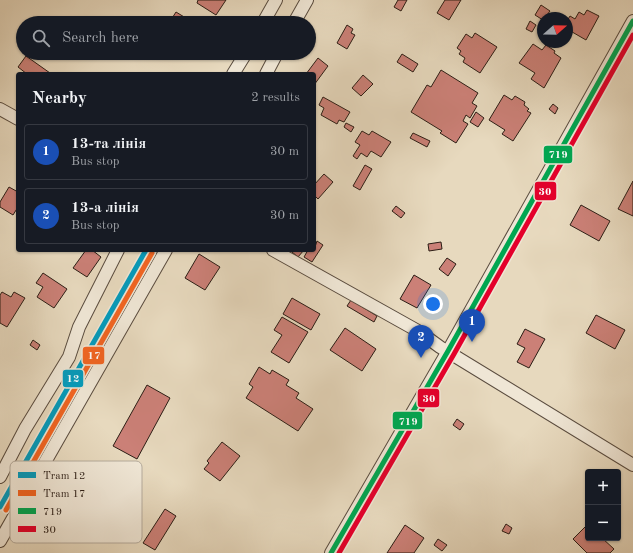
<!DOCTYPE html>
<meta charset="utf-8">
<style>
body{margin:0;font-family:"Old Standard TT",serif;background:#20242c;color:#f1f3f6}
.controls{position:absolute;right:12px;bottom:12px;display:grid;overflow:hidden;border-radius:4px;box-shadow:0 1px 3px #0004}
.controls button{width:36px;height:36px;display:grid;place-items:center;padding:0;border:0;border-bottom:1px solid #363941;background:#171b24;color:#f1f3f6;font:20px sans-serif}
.compass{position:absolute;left:537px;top:12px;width:36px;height:36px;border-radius:50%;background:#171b24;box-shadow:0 1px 3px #0004;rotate:70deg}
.you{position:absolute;left:433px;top:304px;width:14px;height:14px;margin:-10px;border:3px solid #fff;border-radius:50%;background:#1a73e8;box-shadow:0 0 0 6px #1a73e833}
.badge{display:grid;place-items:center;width:26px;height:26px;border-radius:50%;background:#db2777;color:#fff;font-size:13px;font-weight:700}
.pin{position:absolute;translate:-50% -33px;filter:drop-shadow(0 1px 2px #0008)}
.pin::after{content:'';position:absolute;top:21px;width:14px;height:12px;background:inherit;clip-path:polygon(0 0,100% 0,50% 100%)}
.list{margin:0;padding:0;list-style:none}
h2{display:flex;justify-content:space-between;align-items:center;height:52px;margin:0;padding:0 16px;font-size:17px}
h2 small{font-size:13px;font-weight:400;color:#9ea1a6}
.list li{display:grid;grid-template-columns:26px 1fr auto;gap:12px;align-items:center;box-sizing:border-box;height:56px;margin:0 8px 8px;padding:0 8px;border:1px solid #363941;border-radius:4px}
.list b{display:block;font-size:15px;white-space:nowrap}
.list p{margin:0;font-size:13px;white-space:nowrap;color:#9ea1a6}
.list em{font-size:13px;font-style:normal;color:#9ea1a6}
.icon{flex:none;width:22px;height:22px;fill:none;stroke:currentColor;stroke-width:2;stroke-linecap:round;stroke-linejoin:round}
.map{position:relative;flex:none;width:633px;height:553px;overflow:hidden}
.search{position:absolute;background:#171b24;box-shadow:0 1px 3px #0004;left:16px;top:16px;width:300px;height:44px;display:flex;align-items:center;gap:10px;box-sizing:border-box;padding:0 14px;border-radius:22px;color:#9ea1a6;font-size:15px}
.panel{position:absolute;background:#171b24;box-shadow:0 1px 3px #0004;left:16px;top:72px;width:300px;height:180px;border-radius:4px}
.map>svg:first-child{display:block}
.building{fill:#cb8077;stroke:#2b1d15}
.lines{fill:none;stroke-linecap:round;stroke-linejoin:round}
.minor-casing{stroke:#5a4c3f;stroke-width:14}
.minor{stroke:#efe6d5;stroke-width:12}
.bus-1-casing{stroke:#efe6d5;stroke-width:8}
.bus-2-casing{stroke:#efe6d5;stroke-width:8}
.bus-1{stroke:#00a651;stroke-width:5}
.bus-2{stroke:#e4002b;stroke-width:5}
.tram-1-casing{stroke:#efe6d5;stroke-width:8}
.tram-2-casing{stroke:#efe6d5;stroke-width:8}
.tram-1{stroke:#049bbc;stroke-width:5}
.tram-2{stroke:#f26522;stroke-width:5}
.key{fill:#efe6d5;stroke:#b4aa9b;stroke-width:1}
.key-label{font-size:11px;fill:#2b1d15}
.line-badge{stroke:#efe6d5;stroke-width:1.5}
.badge-label{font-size:11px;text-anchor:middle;font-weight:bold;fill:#fff}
</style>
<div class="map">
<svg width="633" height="553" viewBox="0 0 633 553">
<rect width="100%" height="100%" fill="#e7d9be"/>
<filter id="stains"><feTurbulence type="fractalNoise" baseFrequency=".005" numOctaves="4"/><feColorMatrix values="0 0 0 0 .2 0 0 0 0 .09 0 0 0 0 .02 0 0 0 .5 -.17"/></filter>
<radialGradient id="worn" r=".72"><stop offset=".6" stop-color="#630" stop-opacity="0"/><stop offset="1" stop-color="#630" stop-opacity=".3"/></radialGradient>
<g class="building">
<polygon points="198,0 226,0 216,15 197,3"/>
<polygon points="398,0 407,0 401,11 394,7"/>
<polygon points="445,0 461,0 449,20 437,13"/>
<polygon points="541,5 550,11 543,20 535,15"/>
<polygon points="587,10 599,16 586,40 567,29 567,21 570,16 575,19 579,12 584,15"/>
<polygon points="176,12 194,23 169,23"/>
<polygon points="530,21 536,25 532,32 526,29"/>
<polygon points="347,25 353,29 351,33 355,35 347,49 337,43"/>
<polygon points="475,33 497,47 480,73 463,62 465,58 459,54 461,51 457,48 466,34 472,38"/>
<polygon points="533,44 542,50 546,45 555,51 554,53 561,58 544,88 531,79 535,73 519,63"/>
<polygon points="402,54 418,64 413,72 397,62"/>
<polygon points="26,56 50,73 50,74 27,74 18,67"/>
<polygon points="318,58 328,66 314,85 314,74 306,74"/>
<polygon points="441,70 478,93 472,103 477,106 470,118 466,115 463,121 468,124 456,143 440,133 442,131 411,112 427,85 431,87"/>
<polygon points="363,75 373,84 361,96 352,88"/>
<polygon points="504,95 512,100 515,96 525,102 524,105 529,109 527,111 531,113 513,141 502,134 505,130 489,120"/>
<polygon points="323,97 350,112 344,122 339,120 337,124 321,115 324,108 319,105"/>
<polygon points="553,104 558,108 555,114 549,109"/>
<polygon points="476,112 484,118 478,127 470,122"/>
<polygon points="346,123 354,127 351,132 344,127"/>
<polygon points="362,131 369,135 372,131 391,142 381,157 371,151 367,157 361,153 357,159 353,156 360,145 355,142"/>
<polygon points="413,133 430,141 427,147 410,138"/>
<polygon points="365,165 372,169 360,190 353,186"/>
<polygon points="324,174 333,182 318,199 314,195 314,185"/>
<polygon points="633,181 633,216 618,209"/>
<polygon points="9,187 18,192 18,207 13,215 0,207 0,202"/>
<polygon points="581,205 610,221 599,241 570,225"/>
<polygon points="396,206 405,213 401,218 392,211"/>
<polygon points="317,241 323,245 312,262 304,257 308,250 314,250"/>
<polygon points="441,242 442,249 429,251 428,244"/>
<polygon points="86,250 92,250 101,257 87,277 73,268"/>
<polygon points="294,250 304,250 298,257 292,252"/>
<polygon points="199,254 220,267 205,290 185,278"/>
<polygon points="447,258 456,264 448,276 439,269"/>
<polygon points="43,273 67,289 54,308 37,297 43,287 36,283"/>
<polygon points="414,275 431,285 417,308 400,299"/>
<polygon points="2,292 11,297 14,292 25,298 7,327 0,323 0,295"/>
<polygon points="292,298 320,314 311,330 283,314"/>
<polygon points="351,300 377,316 374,322 347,306"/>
<polygon points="596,315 625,330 615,349 586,333"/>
<polygon points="282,317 308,332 289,363 271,352 282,335 274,330"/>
<polygon points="345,328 376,349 362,371 330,350"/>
<polygon points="525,329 545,339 529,368 517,362 525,348 517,344"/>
<polygon points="33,340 40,345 37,350 30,345"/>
<polygon points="259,367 270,374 272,370 289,380 286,385 299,393 296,398 313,409 298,431 246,398 253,387 249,384"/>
<polygon points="147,385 170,398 137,459 113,446"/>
<polygon points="457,419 464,424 460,430 453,425"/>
<polygon points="222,442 240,456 220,481 204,469 209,463 207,461"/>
<polygon points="165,509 176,516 155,550 143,543"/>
<polygon points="506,524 512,528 509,534 502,531"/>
<polygon points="588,524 588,538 602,538 614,549 610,553 587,553 573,539"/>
<polygon points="405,525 424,538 414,553 387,553"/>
<polygon points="438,539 447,545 442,551 434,545"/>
</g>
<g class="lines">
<defs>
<g id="minor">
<polyline points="263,23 276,0"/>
<polyline points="294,23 307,0"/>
<polyline points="233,74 246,53"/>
<polyline points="266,74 277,53"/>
<polyline points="0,109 18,119"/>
<polyline points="273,250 418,331 440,347 633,465"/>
<polyline points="0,477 25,429 69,357 79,327 118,250"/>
<polyline points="0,541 166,250"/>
<polyline points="331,553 448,351 633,21"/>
</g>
</defs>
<use href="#minor" class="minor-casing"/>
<use href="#minor" class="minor"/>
<defs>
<polyline id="bus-1" points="331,553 448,351 633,21"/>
<polyline id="bus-2" points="339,553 454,354 633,35"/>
</defs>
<use href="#bus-1" class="bus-1-casing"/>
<use href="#bus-2" class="bus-2-casing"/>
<use href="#bus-1" class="bus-1"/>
<use href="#bus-2" class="bus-2"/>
<defs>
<polyline id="tram-1" points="0,507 146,250"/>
<polyline id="tram-2" points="6,510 152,253"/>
</defs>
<use href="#tram-1" class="tram-1-casing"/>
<use href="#tram-2" class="tram-2-casing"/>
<use href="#tram-1" class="tram-1"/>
<use href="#tram-2" class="tram-2"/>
</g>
<rect x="10" y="461" width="132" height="82" rx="6" class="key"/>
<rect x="18" y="472" width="18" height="6" fill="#049bbc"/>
<rect x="18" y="490" width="18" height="6" fill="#f26522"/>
<rect x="18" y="508" width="18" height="6" fill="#00a651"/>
<rect x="18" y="526" width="18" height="6" fill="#e4002b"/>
<g class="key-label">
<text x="43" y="479">Tram 12</text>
<text x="43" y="497">Tram 17</text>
<text x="43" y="515">719</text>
<text x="43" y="533">30</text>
</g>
<g class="line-badge">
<rect x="543" y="145" width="30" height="19" rx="4" fill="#00a651"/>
<rect x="534" y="181" width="23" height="20" rx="4" fill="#e4002b"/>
<rect x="82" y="346" width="23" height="19" rx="4" fill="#f26522"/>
<rect x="62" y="369" width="22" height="19" rx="4" fill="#049bbc"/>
<rect x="417" y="388" width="23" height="20" rx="4" fill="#e4002b"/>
<rect x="392" y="411" width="31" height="19" rx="4" fill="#00a651"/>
</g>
<g class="badge-label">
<text x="558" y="158">719</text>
<text x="545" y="195">30</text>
<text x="94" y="359">17</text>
<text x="73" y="382">12</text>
<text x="429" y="402">30</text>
<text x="408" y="425">719</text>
</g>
<rect width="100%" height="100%" filter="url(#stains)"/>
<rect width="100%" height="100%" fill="url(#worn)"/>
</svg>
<div class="controls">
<button>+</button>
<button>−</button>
</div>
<svg class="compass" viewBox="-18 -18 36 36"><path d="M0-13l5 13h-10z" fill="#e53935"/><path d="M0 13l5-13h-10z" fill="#9ea1a6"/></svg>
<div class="you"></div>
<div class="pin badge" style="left:472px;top:342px;background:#1a4fb4">1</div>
<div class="pin badge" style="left:421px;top:358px;background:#1a4fb4">2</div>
<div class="search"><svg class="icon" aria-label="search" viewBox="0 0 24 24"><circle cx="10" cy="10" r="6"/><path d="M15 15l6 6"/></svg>Search here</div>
<section class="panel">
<h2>Nearby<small>2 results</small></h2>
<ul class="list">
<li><span class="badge" style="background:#1a4fb4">1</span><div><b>13-та лінія</b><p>Bus stop</p></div><em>30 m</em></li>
<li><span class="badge" style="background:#1a4fb4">2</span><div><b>13-а лінія</b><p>Bus stop</p></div><em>30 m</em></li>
</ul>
</section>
</div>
